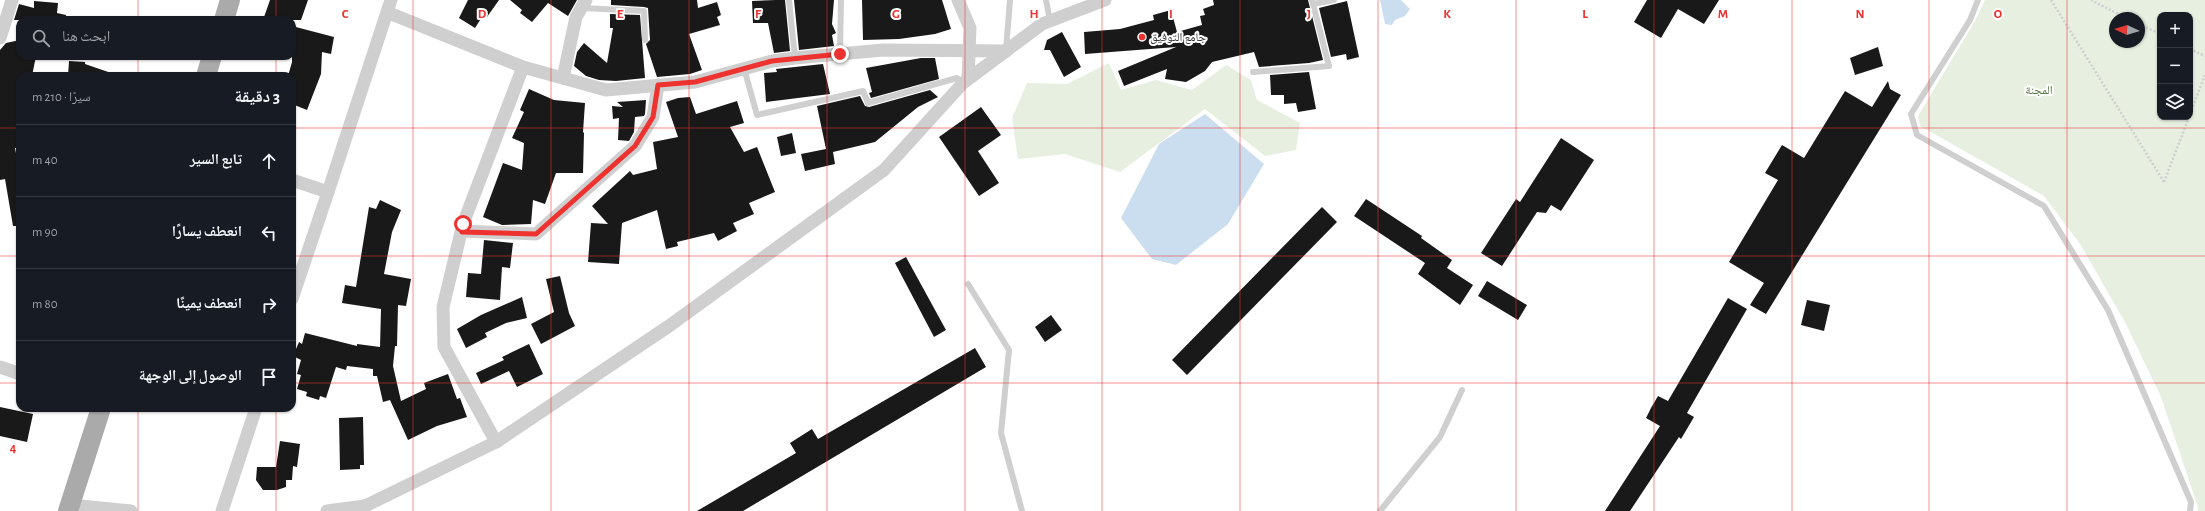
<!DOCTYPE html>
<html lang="ar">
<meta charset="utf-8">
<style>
body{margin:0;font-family:"Alegreya Sans","Noto Naskh Arabic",sans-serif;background:#242831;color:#f1f3f6;direction:rtl}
.controls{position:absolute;right:12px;top:12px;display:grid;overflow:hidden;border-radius:8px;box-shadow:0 1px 3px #0004}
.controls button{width:36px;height:36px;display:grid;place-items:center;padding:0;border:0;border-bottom:1px solid #363941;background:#171b24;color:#f1f3f6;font:20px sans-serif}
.compass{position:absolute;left:2109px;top:12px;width:36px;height:36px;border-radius:50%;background:#171b24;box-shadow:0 1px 3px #0004;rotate:274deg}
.stop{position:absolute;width:12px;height:12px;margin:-9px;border:3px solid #ed322f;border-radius:50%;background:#fff}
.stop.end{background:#ed322f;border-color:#fff;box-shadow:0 1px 4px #0008}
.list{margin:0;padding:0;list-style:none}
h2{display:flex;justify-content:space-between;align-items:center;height:52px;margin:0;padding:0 16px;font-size:17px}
h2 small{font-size:13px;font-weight:400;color:#9ea1a6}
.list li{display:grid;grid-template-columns:26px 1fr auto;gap:12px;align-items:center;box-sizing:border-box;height:72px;padding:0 16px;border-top:1px solid #363941}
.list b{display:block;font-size:15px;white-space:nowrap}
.list em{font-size:13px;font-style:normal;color:#9ea1a6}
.icon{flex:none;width:22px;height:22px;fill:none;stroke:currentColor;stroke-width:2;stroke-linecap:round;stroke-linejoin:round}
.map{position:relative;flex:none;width:2205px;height:511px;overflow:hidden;direction:ltr}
.search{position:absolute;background:#171b24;box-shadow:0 1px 3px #0004;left:16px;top:16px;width:280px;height:44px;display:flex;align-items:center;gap:10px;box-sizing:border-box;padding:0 14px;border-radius:12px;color:#9ea1a6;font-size:15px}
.panel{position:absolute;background:#171b24;box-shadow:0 1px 3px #0004;left:16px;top:72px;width:280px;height:340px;border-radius:12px;direction:rtl}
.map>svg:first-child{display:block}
.green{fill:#e6efe0;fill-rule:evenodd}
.water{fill:#cbdeef}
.building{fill:#191919}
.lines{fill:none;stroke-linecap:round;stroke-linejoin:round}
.path{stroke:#cfcfcf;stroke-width:2.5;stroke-dasharray:2 2;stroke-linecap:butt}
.service{stroke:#cfcfcf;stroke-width:6}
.minor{stroke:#cfcfcf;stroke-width:13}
.primary{stroke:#aaa;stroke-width:20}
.route{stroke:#ed322f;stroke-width:5}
.grid{fill:none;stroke:#ed322f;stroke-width:1;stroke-opacity:0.55}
.poi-dot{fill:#ed322f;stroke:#fff;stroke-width:1.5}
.labels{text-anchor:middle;stroke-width:4;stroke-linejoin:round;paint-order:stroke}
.poi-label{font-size:12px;fill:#323232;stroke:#fff;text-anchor:start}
.park-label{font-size:12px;fill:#50703c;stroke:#fff}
.grid-label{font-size:13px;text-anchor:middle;font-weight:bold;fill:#ed322f;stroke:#fff;stroke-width:4;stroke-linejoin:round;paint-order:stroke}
</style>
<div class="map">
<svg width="2205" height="511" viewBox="0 0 2205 511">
<rect width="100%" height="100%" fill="#fff"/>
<g class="green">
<path d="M1985 0H2205V511H2198V507L2161 397 2126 324 2080 244 2044 196 1920 126 1918 116 1975 21ZM2160 15H2190V117H2160ZM2115 18H2139V42H2115Z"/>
<polygon points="1109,63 1121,90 1156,80 1192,90 1226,65 1251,80 1257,100 1300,123 1296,150 1265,156 1205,109 1120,172 1065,154 1018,159 1012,118 1027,83 1067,84"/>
</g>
<g class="water">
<polygon points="1380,0 1401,0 1410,9 1405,16 1395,20 1392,25 1385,24"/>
<polygon points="1205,114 1264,164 1228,224 1176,265 1152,259 1121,218 1159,144"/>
</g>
<g class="building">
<polygon points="270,0 308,0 301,20 263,20"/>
<polygon points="468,0 499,0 487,17 482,17 475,28 459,18"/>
<polygon points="510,0 577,0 568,16 548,3 532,22 520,13 522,10"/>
<polygon points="611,0 697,0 698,8 717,2 721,15 717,17 720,25 689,34 702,70 690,74 657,77 646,44 650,40 648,8 644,7 611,5"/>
<polygon points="776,0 785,0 790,51 774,53 768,23 753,23 752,1"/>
<polygon points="794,0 834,0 832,24 836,33 832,35 834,46 799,50"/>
<polygon points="862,0 942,0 951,29 935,34 899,39 863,40"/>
<polygon points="1213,0 1308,0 1323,60 1309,63 1259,67 1254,52 1212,62 1205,71 1186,82 1165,79 1167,69 1124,86 1118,71 1176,47 1085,54 1084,32 1120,29 1154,20 1153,15 1171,10 1177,32 1202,25 1200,16 1205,15 1203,9 1214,5"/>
<polygon points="1647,0 1719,0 1704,24 1678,9 1661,38 1634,22"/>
<polygon points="34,1 58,3 57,13 66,15 66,20 14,20 19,4 34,8"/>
<polygon points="1347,1 1359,57 1347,60 1346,54 1331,57 1319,8"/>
<polygon points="610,14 640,15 645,78 616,81 599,80 586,76 574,66 577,52 584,43 607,63 613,28 610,28"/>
<polygon points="292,26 334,37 331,54 322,52 321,74 307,110 292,104 292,76 288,76 292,62"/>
<polygon points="1062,32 1081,67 1064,77 1050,50 1044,50 1047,40"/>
<polygon points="20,40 20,56 36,56 32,76 20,76 20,148 15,148 20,175 20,226 13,226 5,179 0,180 0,50 6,43"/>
<polygon points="1878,47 1883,66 1855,75 1850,58"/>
<polygon points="921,58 935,58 939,79 871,98 869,93 872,92 866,68"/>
<polygon points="69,61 85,62 85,64 114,74 114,76 68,76"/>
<polygon points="823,64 830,94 766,102 764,73 777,72 776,69"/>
<polygon points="1309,72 1316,109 1298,112 1296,103 1284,104 1284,95 1271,95 1270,75"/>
<polygon points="1888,81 1890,89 1901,95 1766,314 1750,305 1764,283 1729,262 1778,180 1765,173 1782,145 1804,158 1845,91 1872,107"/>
<polygon points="529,89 554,100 585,103 583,132 584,133 583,173 556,173 545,204 533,200 531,224 502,225 483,217 503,163 522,170 524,143 512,138 524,112 520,110"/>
<polygon points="930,90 938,97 918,107 875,142 833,152 835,164 805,171 801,154 826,149 817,106 860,96 865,106 869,107"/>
<polygon points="690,97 696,114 737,101 744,123 730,127 744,152 757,147 775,192 749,203 754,214 733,223 737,231 718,241 714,233 677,242 678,246 666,249 657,210 622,223 619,264 588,262 591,223 608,224 592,206 630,171 633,175 657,169 653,142 678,137 666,102 678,98"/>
<polygon points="646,100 645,114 644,116 635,117 634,132 629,141 618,140 619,118 613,119 612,106 623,107 617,102"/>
<polygon points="981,107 1001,135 978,151 999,183 979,196 939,137"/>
<polygon points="792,133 796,153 781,156 777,137"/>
<polygon points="1561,138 1594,160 1561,211 1551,205 1546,213 1537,212 1502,266 1481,253 1516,199 1520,202"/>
<polygon points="1366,199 1422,236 1421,238 1452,260 1447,268 1473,285 1460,305 1418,274 1425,263 1354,216"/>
<polygon points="380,200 401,210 392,232 384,274 411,279 406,306 398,305 397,346 395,346 393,366 401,401 426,389 424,383 448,374 457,399 460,398 467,417 437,426 408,440 390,400 383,402 377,376 373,376 373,369 347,366 346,370 336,367 326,398 320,396 319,400 306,396 307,392 297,389 301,375 297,374 301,360 293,356 299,342 302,344 305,333 357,346 357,344 380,347 381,309 342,303 345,285 356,287 369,207 376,209"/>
<polygon points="1322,207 1337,222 1187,375 1172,360"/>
<polygon points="484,240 513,243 510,268 502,267 500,300 466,297 468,273 481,274"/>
<polygon points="906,257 946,330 934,337 895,263"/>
<polygon points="560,276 569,313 575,326 541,344 531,324 554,312 546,279"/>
<polygon points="1487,281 1527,305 1518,320 1478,296"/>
<polygon points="522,297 527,318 506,323 485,333 487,337 466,348 457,329 481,315"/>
<polygon points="1728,298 1747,309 1687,413 1694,417 1681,439 1679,437 1630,511 1605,511 1660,426 1646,418 1651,408 1658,396 1668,401"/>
<polygon points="1807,300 1830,305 1824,331 1801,325"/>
<polygon points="1051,315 1062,330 1045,342 1035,327"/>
<polygon points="529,344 543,374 517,387 509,371 481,384 476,373 504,360 502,357"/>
<polygon points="975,348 986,367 743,511 697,511 796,453 790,443 812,429 818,439"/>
<polygon points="0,407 33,414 27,442 0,436"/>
<polygon points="363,417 364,465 360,465 360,469 340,470 339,418"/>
<polygon points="280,441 300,444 297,467 293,466 292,480 286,480 286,487 277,490 263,490 256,480 257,467 276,467"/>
</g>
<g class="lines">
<g class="path">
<polyline points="2051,0 2164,182"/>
<polyline points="2091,0 2126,18"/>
<polyline points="2139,24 2160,34"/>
<polyline points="2190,49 2205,56"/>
<polyline points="2190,114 2205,75"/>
<polyline points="2164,182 2189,117"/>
</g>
<g class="service">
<polyline points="789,0 795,58"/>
<polyline points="1046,0 1050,21"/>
<polyline points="1978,0 1970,20 1911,114 1917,135 2044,206 2108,310 2191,502 2190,511"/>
<polyline points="1313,4 1334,0"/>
<polyline points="582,8 644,11 645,40"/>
<polyline points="1006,50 1010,0"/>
<polyline points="840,54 841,0"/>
<polyline points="744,68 757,115 863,91 868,103 957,78 963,83"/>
<polyline points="1253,72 1329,66 1312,0"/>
<polyline points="968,284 1009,350 1001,433 1022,511"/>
<polyline points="1380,511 1440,437 1462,390"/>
</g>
<g class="minor">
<polyline points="958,0 970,28 968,79"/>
<polyline points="389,13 523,67 606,90 695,82 772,61 795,58 883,50 1006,51"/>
<polyline points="0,38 12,0"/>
<polyline points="563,78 576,17 586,0"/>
<polyline points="292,180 328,192 391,0"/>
<polyline points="462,231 536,234 635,146 653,117 658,85"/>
<polyline points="292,299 328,192"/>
<polyline points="0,367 20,374"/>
<polyline points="496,442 444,347 443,307 463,224 523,67"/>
<polyline points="70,505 131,511"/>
<polyline points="222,511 256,408"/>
<polyline points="327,511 365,506"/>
<polyline points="364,511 365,506 496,442 669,326 884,170 963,83 1042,24 1105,0"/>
</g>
<g class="primary">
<polyline points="224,20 230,0"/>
<polyline points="206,76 212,56"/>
<polyline points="68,511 101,408"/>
</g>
</g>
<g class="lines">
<polyline class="route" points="463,224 462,232 536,234 635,146 653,117 658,85 695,82 772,61 840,54"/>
</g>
<path class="grid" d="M138 0V20M276 0V20M413 0V511M551 0V511M689 0V511M827 0V511M965 0V511M1102 0V511M1240 0V511M1378 0V511M1516 0V511M1654 0V511M1792 0V511M1929 0V511M2067 0V511M138 56V76M276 56V76M0 128H20M292 128H2205M0 256H20M292 256H2205M0 383H20M292 383H2205M138 408V511M276 408V511"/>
<circle class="poi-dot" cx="1142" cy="37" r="4"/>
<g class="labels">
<g class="poi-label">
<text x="1150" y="41">جامع التوفيق</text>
</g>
<g class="park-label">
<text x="2039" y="94">المجنة</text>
</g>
</g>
<g class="grid-label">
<text x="345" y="18">C</text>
<text x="482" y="18">D</text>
<text x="620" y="18">E</text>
<text x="758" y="18">F</text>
<text x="896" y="18">G</text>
<text x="1034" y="18">H</text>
<text x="1171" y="18">I</text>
<text x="1309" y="18">J</text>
<text x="1447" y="18">K</text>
<text x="1585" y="18">L</text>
<text x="1723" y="18">M</text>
<text x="1860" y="18">N</text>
<text x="1998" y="18">O</text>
<text x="13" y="452">4</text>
</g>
</svg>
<div class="controls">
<button>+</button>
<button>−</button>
<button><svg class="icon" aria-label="layers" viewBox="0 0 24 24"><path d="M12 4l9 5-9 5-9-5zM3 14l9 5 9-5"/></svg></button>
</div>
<svg class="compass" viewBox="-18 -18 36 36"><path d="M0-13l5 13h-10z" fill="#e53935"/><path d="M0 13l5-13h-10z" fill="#9ea1a6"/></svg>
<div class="stop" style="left:463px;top:224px"></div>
<div class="stop end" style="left:840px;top:54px"></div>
<div class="search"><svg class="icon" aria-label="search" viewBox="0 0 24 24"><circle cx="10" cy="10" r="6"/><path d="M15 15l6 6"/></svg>ابحث هنا</div>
<section class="panel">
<h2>3 دقيقة<small>سيرًا · 210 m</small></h2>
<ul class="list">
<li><svg class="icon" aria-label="ahead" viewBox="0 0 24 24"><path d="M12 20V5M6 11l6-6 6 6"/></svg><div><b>تابع السير</b></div><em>40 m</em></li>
<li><svg class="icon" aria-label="left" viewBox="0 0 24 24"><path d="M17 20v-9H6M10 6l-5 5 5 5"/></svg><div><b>انعطف يسارًا</b></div><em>90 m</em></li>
<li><svg class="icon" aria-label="right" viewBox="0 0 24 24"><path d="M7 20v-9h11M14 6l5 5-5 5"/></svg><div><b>انعطف يمينًا</b></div><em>80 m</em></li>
<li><svg class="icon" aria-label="arrive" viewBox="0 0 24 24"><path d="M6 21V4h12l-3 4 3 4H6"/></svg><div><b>الوصول إلى الوجهة</b></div></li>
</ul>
</section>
</div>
